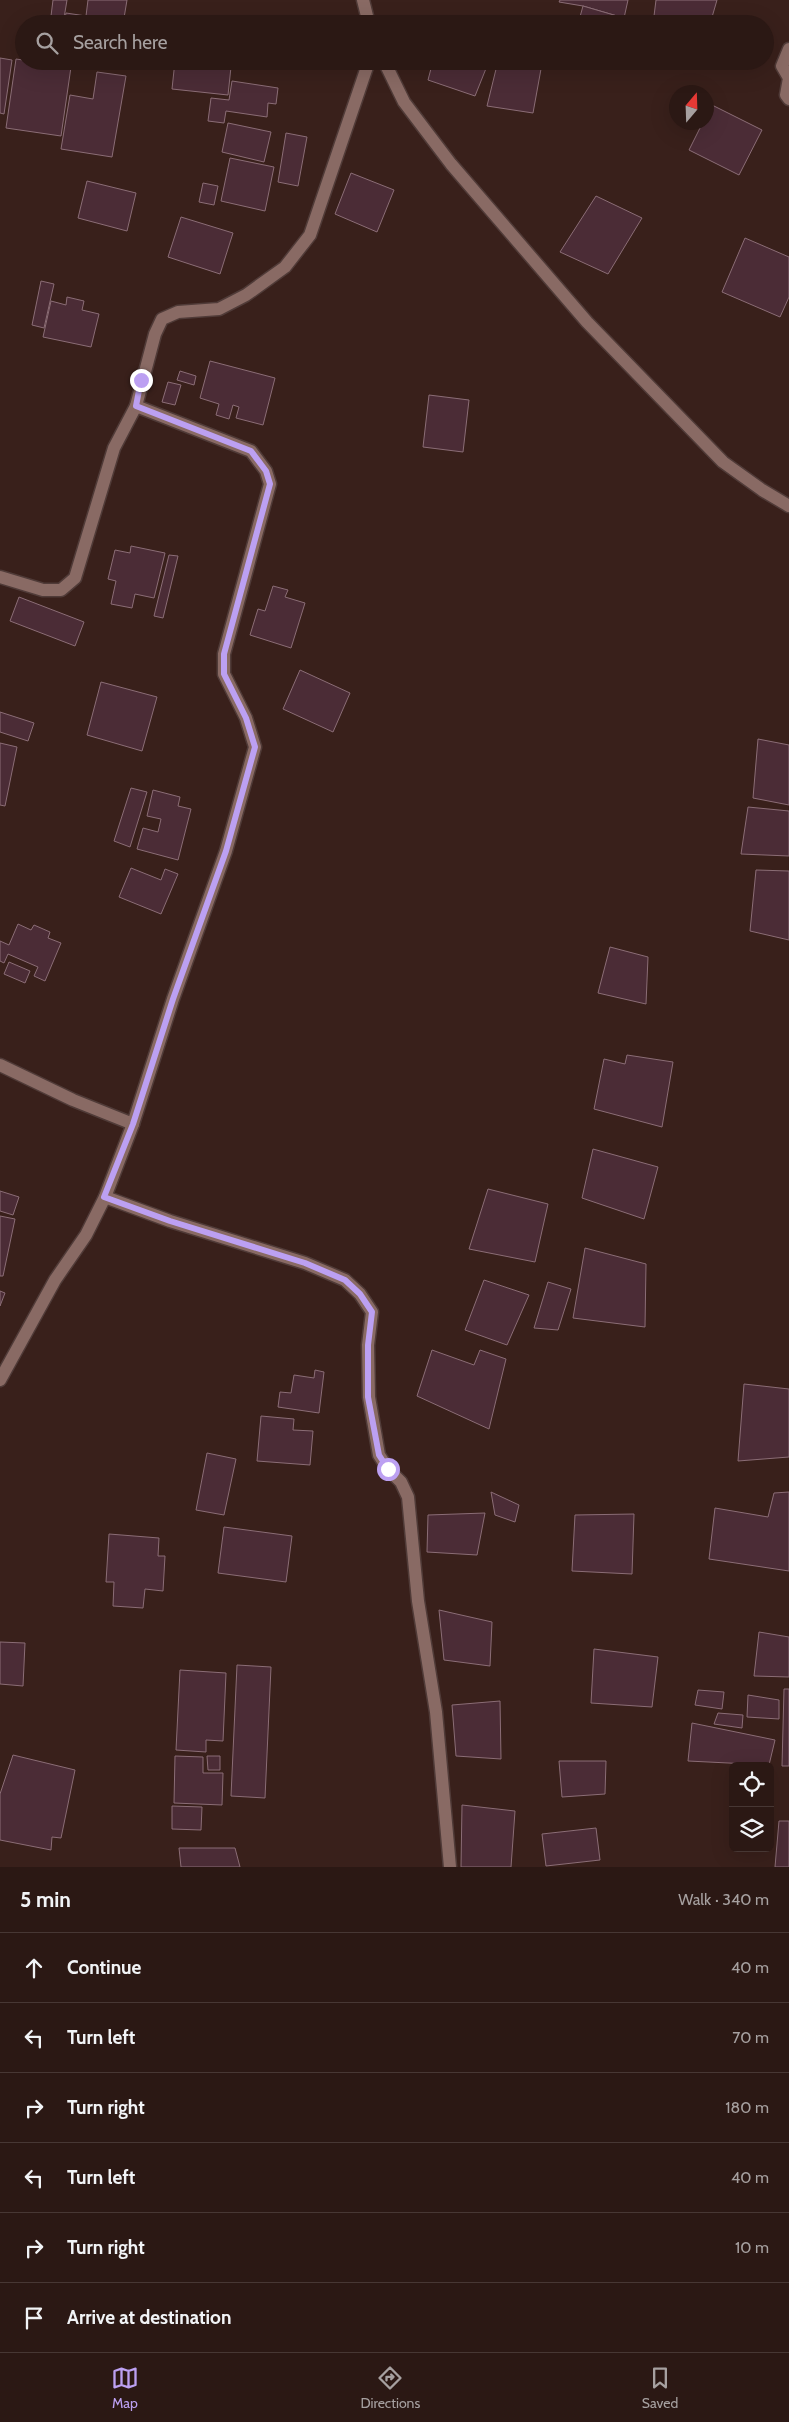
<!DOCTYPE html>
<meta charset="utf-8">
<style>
body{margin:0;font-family:Cabin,sans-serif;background:#372522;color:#f1f3f6}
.controls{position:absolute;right:15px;bottom:15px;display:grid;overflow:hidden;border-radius:8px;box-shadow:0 5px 20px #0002}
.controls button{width:45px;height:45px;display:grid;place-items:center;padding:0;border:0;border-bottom:1px solid #473734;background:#2b1814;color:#f1f3f6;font:25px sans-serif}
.compass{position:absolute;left:669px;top:85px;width:45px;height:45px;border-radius:50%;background:#2b1814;box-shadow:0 5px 20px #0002;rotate:19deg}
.stop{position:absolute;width:15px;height:15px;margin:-11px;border:4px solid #bca0f2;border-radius:50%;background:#fff}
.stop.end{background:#bca0f2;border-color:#fff;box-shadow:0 1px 5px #0008}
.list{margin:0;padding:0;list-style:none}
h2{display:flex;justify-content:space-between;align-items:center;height:65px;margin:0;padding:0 20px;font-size:21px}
h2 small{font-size:16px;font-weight:400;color:#a6a0a0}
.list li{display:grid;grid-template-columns:32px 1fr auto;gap:15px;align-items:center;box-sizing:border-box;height:70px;padding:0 20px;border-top:1px solid #473734}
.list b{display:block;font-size:19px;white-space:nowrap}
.list em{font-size:16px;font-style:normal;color:#a6a0a0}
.icon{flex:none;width:28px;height:28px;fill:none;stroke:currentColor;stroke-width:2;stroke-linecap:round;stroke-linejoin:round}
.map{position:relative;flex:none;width:789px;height:1867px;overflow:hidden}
.search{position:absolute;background:#2b1814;box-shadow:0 5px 20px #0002;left:15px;right:15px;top:15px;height:55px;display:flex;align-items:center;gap:12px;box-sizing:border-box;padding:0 18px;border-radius:28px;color:#a6a0a0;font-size:19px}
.sheet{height:485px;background:#2b1814}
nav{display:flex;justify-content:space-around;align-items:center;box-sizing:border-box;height:70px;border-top:1px solid #473734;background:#2b1814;font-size:14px;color:#a6a0a0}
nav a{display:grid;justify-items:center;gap:2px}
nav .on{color:#bca0f2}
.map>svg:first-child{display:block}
.building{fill:#4b2c36;stroke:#8b6d76}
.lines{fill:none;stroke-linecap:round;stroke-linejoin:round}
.street-casing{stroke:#503b38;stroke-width:15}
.secondary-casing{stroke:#503b38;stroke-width:15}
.street{stroke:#896a64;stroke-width:12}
.secondary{stroke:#896a64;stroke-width:12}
.route{stroke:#bca0f2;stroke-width:6}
</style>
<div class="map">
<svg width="789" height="1867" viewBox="0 0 789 1867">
<rect width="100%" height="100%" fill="#39201b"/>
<g class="building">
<polygon points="53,0 67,0 63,24 50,24"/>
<polygon points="88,0 127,0 123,24 64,24 66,13 86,16"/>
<polygon points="560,0 628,0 624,18 583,6 559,2"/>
<polygon points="656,0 717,0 710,24 653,24"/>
<polygon points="583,6 624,18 622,24 578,24"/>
<polygon points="0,58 12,60 4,114 0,113"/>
<polygon points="16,59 71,67 61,136 6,128"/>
<polygon points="175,61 210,61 210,65 231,67 228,95 172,89"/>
<polygon points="433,61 489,61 475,96 428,80"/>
<polygon points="498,61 541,69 533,113 487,106"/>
<polygon points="97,72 126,76 112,157 61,149 70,95 93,99"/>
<polygon points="232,81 278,88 276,104 268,103 267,117 226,111 224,123 208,121 211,98 229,100"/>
<polygon points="712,105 762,130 739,175 689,150 703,122 706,122 706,115"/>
<polygon points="228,123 271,132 264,162 222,152"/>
<polygon points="286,133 307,137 298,186 278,182"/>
<polygon points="230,158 274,167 265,211 221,201"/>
<polygon points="351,173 394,190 377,232 335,214"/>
<polygon points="87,181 136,193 127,231 78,218"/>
<polygon points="203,183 218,186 214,205 199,202"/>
<polygon points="596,196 642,218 608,274 560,252"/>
<polygon points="181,217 233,233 220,274 168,257"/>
<polygon points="745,238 789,257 789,297 780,317 722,292"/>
<polygon points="41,281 54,284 44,328 32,325"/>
<polygon points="67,297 84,301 82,310 99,314 91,347 43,337 51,301 66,305"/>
<polygon points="210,361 275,378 263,425 236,418 239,407 233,405 229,419 216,415 219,404 200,398"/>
<polygon points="180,371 196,376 194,385 177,380"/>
<polygon points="168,382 181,385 175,405 162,402"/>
<polygon points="429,395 469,400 463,452 423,447"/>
<polygon points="131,546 165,553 154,598 135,594 132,608 111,604 116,581 108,579 115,550 130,553"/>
<polygon points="169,555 178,556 163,618 154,616"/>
<polygon points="273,586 288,590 285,597 305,603 291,648 250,635 258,609 265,611"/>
<polygon points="19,597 84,622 75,646 10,621"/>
<polygon points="300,670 350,693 333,732 283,709"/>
<polygon points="101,682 157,697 142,751 87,735"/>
<polygon points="0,712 34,723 28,741 0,732"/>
<polygon points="758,739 789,745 789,805 753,798"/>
<polygon points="0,743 17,747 5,806 0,805"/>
<polygon points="131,788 147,792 130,847 114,841"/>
<polygon points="153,790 180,797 178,806 191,809 178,860 137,849 143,828 158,832 161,819 147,816"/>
<polygon points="748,807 789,811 789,856 741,854"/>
<polygon points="131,868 161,880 165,869 178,874 161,914 119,897"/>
<polygon points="756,870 789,871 789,940 750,931"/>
<polygon points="18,924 31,930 34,925 50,932 48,938 61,943 45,981 34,976 38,967 8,954 4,963 0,961 0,941 9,945"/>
<polygon points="610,947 648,957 646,1004 598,993"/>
<polygon points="9,962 30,971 25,983 4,974"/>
<polygon points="627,1055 673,1062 662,1127 594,1109 604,1059 625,1064"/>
<polygon points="593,1149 658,1167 644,1219 582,1198"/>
<polygon points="488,1189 548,1204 535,1262 469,1249"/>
<polygon points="0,1191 19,1197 13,1215 0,1211"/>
<polygon points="0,1216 15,1219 3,1276 0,1276"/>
<polygon points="585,1248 646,1264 645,1327 573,1318"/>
<polygon points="484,1280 529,1295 507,1345 465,1330"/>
<polygon points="548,1282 571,1289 558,1330 534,1328"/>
<polygon points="0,1291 5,1293 0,1306"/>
<polygon points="432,1350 474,1365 480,1350 506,1359 489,1429 417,1396"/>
<polygon points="315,1370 324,1372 319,1413 278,1407 280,1392 291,1393 294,1375 314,1378"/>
<polygon points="744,1384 789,1389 789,1457 738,1461"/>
<polygon points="261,1416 294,1419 293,1430 313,1431 310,1465 257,1461"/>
<polygon points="207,1453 236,1459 224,1515 196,1510"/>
<polygon points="491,1492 519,1505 515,1522 495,1515"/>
<polygon points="789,1492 789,1571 709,1559 715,1508 768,1517 774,1493"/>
<polygon points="485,1513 477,1555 427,1552 428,1515"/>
<polygon points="634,1514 632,1574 572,1571 575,1515"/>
<polygon points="224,1527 292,1536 286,1582 218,1573"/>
<polygon points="109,1534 159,1538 158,1556 165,1556 163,1591 145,1589 143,1608 113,1606 114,1582 106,1582"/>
<polygon points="439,1610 492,1622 490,1666 444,1660"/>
<polygon points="759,1632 789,1637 789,1677 754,1676"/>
<polygon points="0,1642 25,1643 23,1686 0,1684"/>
<polygon points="594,1649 658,1657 652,1707 591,1703"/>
<polygon points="237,1665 271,1667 265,1798 231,1796"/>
<polygon points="180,1670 226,1673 223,1741 206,1740 206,1752 176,1750"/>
<polygon points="784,1689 789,1689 789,1766 782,1766"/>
<polygon points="698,1690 724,1692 722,1709 695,1705"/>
<polygon points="748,1695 779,1700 779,1719 747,1717"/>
<polygon points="500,1701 501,1759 456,1756 452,1705"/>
<polygon points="718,1713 743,1715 742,1728 714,1724"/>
<polygon points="692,1723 775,1740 769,1765 688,1761"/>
<polygon points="13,1755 75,1770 61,1838 52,1837 51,1850 0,1840 0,1794"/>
<polygon points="175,1756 203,1757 203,1773 223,1773 222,1805 174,1803"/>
<polygon points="207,1756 220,1756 220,1770 208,1770"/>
<polygon points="559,1761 606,1761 605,1794 562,1797"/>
<polygon points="462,1805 515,1811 511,1867 461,1867"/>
<polygon points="172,1806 202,1807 201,1830 172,1829"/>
<polygon points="779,1821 789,1821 789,1867 775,1867"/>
<polygon points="596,1828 600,1860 546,1866 542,1834"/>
<polygon points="179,1848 235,1848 240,1867 181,1867"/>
</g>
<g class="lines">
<defs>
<g id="street">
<polyline points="789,49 782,66 789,78 786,95 789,99"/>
<polyline points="0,577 43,590 61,590 75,578 114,448 136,406 155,334 162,319 178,312 219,309 246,295 285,267 310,235 369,61"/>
<polyline points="0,1065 73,1100 133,1124"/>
<polyline points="105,1197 170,1221 305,1263 345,1280 360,1294 372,1312 368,1345 369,1397 379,1455 388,1469 401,1482 408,1497 418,1601 436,1712 450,1867"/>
<polyline points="0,1380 55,1280 86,1235 105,1197 133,1124 173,999 226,851 255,747 246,718 224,674 224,654 270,484 266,471 251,451 136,406"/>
</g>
<g id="secondary">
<polyline points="363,0 369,24"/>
<polyline points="384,61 404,102 451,164 587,322 723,462 762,490 789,506"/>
</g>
</defs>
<use href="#street" class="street-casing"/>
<use href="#secondary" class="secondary-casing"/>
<use href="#street" class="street"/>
<use href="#secondary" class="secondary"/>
</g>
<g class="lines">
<polyline class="route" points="141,380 136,406 251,451 266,471 270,484 224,654 224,674 246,718 255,747 226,851 173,999 133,1124 104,1197 170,1221 305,1263 345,1280 360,1294 372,1312 368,1345 368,1397 379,1455 388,1469"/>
</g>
</svg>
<div class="controls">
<button><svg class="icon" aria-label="locate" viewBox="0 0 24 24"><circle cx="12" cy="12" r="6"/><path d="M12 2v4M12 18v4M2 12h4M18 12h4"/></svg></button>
<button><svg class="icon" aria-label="layers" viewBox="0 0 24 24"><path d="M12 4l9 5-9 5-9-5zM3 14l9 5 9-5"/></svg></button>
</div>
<svg class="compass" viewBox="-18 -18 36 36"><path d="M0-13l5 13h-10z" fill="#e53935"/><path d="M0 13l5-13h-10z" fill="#a6a0a0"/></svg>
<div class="stop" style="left:388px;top:1469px"></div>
<div class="stop end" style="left:141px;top:380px"></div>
<div class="search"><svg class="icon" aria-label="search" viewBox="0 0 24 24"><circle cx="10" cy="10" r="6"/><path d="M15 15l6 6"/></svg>Search here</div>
</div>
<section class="sheet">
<h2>5 min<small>Walk · 340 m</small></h2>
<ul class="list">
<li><svg class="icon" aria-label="ahead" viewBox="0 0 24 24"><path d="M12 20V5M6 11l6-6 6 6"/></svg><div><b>Continue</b></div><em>40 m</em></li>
<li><svg class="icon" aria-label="left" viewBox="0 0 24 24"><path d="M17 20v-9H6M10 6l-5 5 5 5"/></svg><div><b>Turn left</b></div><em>70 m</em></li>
<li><svg class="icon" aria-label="right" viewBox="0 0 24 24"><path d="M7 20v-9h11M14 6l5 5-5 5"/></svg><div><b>Turn right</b></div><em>180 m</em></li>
<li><svg class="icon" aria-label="left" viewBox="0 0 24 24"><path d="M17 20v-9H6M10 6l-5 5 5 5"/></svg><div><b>Turn left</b></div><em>40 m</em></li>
<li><svg class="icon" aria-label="right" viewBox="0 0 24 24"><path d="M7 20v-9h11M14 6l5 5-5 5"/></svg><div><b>Turn right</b></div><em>10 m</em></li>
<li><svg class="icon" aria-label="arrive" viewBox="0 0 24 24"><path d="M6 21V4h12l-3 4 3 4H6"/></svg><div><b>Arrive at destination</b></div></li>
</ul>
</section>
<nav>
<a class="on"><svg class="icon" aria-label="map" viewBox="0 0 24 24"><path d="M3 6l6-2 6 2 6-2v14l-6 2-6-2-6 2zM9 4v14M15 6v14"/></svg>Map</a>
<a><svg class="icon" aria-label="directions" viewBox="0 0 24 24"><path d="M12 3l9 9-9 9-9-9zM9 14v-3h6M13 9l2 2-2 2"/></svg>Directions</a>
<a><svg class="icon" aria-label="saved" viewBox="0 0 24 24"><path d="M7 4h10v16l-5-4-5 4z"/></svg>Saved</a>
</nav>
